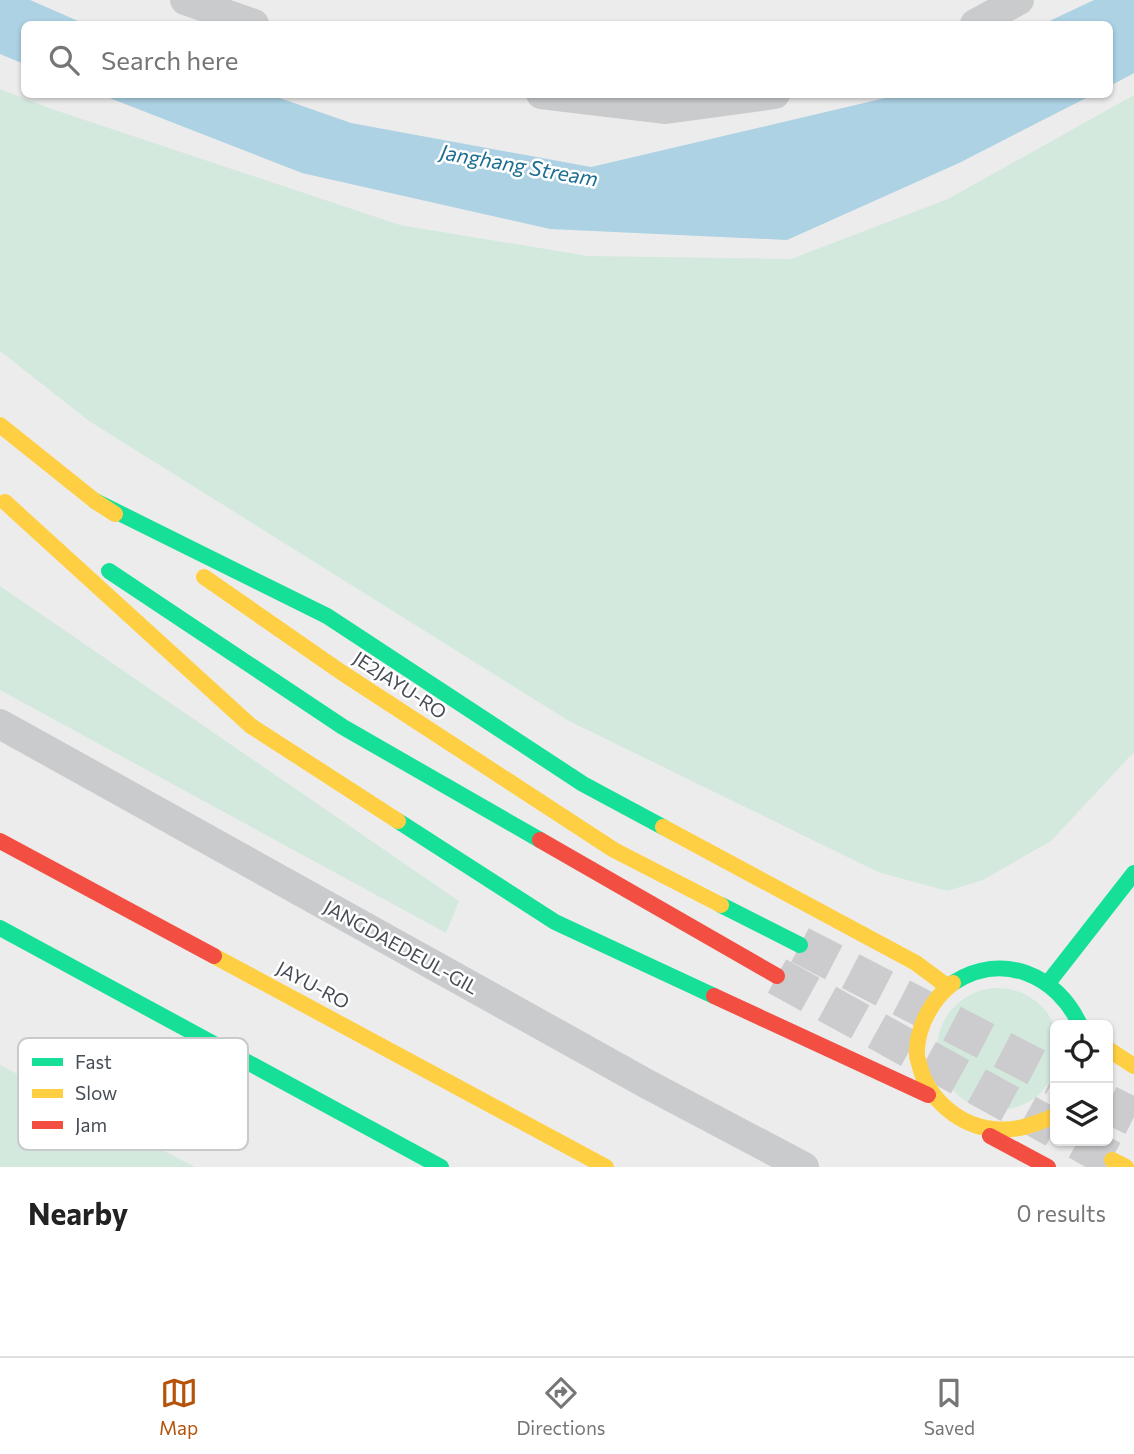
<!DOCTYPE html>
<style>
body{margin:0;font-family:Commissioner,sans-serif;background:#f2f2f2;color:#222}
.controls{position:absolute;right:21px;bottom:21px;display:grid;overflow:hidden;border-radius:10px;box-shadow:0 2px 5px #0004}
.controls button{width:63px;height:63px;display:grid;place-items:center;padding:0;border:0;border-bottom:2px solid #e0e0e0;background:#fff;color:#222;font:35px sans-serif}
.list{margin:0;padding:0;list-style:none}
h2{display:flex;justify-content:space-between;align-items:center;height:91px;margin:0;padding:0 28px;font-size:30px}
h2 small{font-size:23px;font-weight:400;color:#767676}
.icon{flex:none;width:38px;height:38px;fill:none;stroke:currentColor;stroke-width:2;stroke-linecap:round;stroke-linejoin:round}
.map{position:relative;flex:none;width:1134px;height:1167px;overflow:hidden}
.search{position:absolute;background:#fff;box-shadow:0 2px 5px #0004;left:21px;right:21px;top:21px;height:77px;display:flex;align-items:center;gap:18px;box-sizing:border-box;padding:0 24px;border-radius:10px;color:#767676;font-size:26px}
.sheet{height:189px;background:#fff}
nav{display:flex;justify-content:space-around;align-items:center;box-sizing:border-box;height:98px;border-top:2px solid #e0e0e0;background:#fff;font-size:19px;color:#767676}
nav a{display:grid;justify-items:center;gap:4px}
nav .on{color:#b45309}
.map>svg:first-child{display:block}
.green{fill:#d3e9de}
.water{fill:#acd2e3}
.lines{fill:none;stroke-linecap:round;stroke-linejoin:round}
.highway-tunnel{stroke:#ccccce;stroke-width:38;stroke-dasharray:38 19;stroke-linecap:butt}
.street{stroke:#c9cbcd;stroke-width:30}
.fast{stroke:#16e098;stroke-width:16}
.slow{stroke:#ffcf43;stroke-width:16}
.jam{stroke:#f24e42;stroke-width:16}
.labels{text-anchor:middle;stroke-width:5;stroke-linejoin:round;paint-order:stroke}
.street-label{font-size:19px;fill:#464d56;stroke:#fff}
.water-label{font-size:21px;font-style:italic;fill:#1d6f92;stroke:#fff}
.key{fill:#fff;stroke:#c8cacc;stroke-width:2}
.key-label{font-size:19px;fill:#464d56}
</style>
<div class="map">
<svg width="1134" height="1167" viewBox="0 0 1134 1167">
<rect width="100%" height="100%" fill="#edecec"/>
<g class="green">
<polygon points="0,89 49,108 400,225 588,256 791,259 948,199 1134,95 1134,752 1051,841 983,880 947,891 878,872 569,721 89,421 0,351"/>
<polygon points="0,586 459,901 446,933 0,690"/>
<circle cx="998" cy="1049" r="61"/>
<polygon points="0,1065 195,1167 0,1167"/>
</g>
<g class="water">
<polygon points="0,0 30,0 85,24 24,24 24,64 0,54"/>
<polygon points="1094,0 1134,0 1134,73 1110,86 1110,24 1043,24"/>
<polygon points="102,95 271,95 351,123 591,167 898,95 1092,95 959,163 787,240 550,229 302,173"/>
</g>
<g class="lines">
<g class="highway-tunnel">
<polyline points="800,945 1055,1077"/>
<polyline points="777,976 1055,1129"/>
<polyline points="1108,1104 1134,1117"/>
<polyline points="1078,1141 1112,1160"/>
</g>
<g class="street">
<polyline points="185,0 254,24"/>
<polyline points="975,24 1019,0"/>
<polyline points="541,94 666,109 775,94"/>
<polyline points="0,724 647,1084 804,1167"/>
</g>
<g class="fast">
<polyline points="95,501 327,616 583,784 663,827"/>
<polyline points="109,571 343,727 540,840"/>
<polyline points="398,821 555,922 714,996"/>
<polyline points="721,905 800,945"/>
<polyline points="0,928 441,1167"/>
<path d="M953 983C1003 951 1057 975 1080 1025"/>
<polyline points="1048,983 1134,873"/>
</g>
<g class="slow">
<polyline points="0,425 95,501 115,514"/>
<polyline points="5,502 251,726 398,821"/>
<polyline points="204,577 341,672 614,850 721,905"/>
<polyline points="663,827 916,963 948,987"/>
<polyline points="214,956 606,1167"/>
<path d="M953 983C933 998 917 1026 917 1052 916 1057 919 1062 920 1067 928 1099 960 1126 993 1129 1017 1132 1034 1124 1055 1116"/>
<polyline points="1108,1049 1134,1066"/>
<polyline points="1112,1160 1126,1167"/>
</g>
<g class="jam">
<polyline points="540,840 777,976"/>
<polyline points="0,841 214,956"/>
<polyline points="714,996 928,1095"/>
<polyline points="990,1136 1048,1167"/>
</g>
</g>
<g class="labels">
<g class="street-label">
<text transform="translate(400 685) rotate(33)" y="7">JE2JAYU-RO</text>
<text transform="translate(401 947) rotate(29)" y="7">JANGDAEDEUL-GIL</text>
<text transform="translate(313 985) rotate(28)" y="7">JAYU-RO</text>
</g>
<g class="water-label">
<text transform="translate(519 166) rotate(10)" y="7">Janghang Stream</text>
</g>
</g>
<rect x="18" y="1038" width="230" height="112" rx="10" class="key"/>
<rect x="32" y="1058" width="31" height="8" fill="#16e098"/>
<rect x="32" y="1089" width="31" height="9" fill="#ffcf43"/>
<rect x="32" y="1121" width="31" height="8" fill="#f24e42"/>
<g class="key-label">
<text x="75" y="1069">Fast</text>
<text x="75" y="1100">Slow</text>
<text x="75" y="1132">Jam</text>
</g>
</svg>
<div class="controls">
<button><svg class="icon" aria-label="locate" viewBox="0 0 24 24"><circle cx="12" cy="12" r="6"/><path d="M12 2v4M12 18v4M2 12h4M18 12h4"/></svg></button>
<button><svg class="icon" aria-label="layers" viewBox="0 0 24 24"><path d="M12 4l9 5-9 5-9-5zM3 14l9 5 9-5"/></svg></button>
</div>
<div class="search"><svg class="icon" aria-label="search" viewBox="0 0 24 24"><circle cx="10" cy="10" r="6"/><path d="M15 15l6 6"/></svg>Search here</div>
</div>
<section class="sheet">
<h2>Nearby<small>0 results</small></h2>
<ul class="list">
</ul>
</section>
<nav>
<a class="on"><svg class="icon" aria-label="map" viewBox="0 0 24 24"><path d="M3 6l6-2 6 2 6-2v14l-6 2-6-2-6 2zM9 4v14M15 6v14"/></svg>Map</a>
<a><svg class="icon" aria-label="directions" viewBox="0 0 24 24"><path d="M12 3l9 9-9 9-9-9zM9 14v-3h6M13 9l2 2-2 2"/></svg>Directions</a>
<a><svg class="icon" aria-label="saved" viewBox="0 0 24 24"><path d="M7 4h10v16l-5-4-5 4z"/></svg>Saved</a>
</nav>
